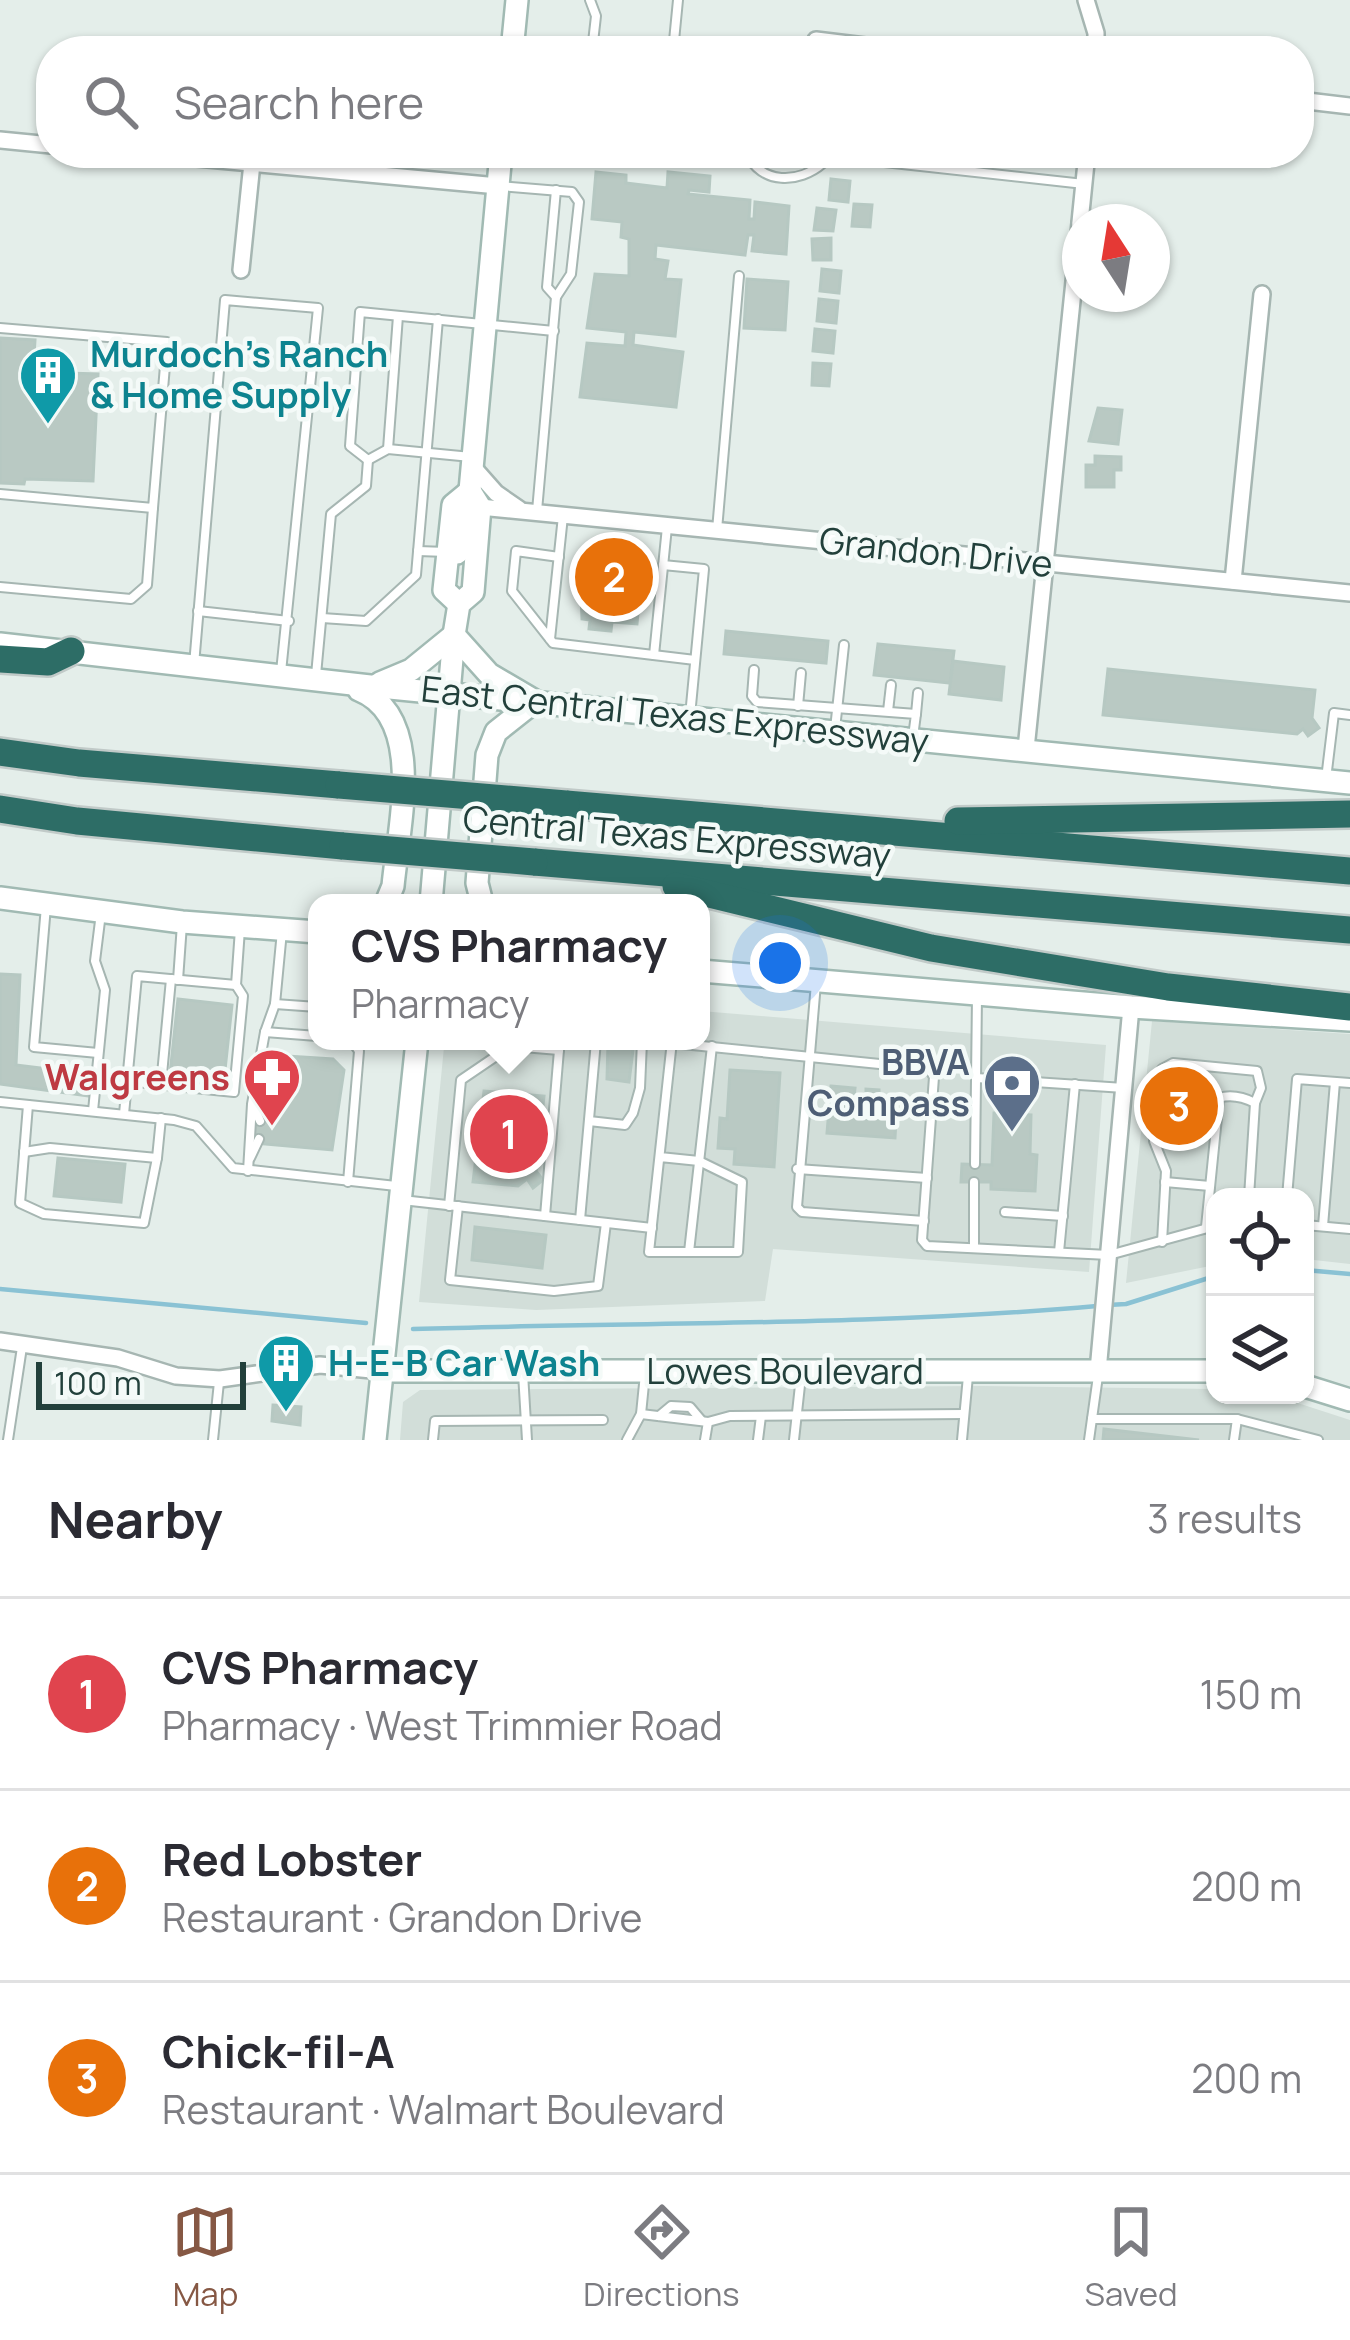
<!DOCTYPE html>
<meta charset="utf-8">
<style>
body{margin:0;font-family:Manrope,sans-serif;background:#f7f7f7;color:#2b2b33}
.controls{position:absolute;right:36px;bottom:36px;display:grid;overflow:hidden;border-radius:24px;box-shadow:0 3px 9px #0004}
.controls button{width:108px;height:108px;display:grid;place-items:center;padding:0;border:0;border-bottom:3px solid #e1e1e2;background:#fff;color:#2b2b33;font:60px sans-serif}
.compass{position:absolute;left:1062px;top:204px;width:108px;height:108px;border-radius:50%;background:#fff;box-shadow:0 3px 9px #0004;rotate:348deg}
.scale{position:absolute;left:36px;bottom:30px;width:210px;box-sizing:border-box;padding-left:12px;border:6px solid #22403b;border-top:0;font-size:33px;line-height:42px;white-space:nowrap;color:#22403b;-webkit-text-stroke:9px #f4faf8;paint-order:stroke}
.you{position:absolute;left:780px;top:963px;width:42px;height:42px;margin:-30px;border:9px solid #fff;border-radius:50%;background:#1a73e8;box-shadow:0 0 0 18px #1a73e833}
.badge{display:grid;place-items:center;width:78px;height:78px;border-radius:50%;background:#865844;color:#fff;font-size:39px;font-weight:700}
.pin{position:absolute;translate:-50% -50%;border:6px solid #fff;box-shadow:0 3px 12px #0006}
.popup{position:absolute;left:308px;top:894px;width:402px;height:156px;box-sizing:border-box;display:grid;place-content:center;border-radius:24px;background:#fff;filter:drop-shadow(0 3px 9px #0005);font-size:39px;white-space:nowrap;color:#7c7c81}
.popup b{font-size:45px;color:#2b2b33}
.popup::after{content:'';position:absolute;left:50%;top:100%;margin-left:-24px;border:24px solid transparent;border-top-color:#fff}
.list{margin:0;padding:0;list-style:none}
h2{display:flex;justify-content:space-between;align-items:center;height:156px;margin:0;padding:0 48px;font-size:51px}
h2 small{font-size:39px;font-weight:400;color:#7c7c81}
.list li{display:grid;grid-template-columns:78px 1fr auto;gap:36px;align-items:center;box-sizing:border-box;height:192px;padding:0 48px;border-top:3px solid #e1e1e2}
.list b{display:block;font-size:45px;white-space:nowrap}
.list p{margin:0;font-size:39px;white-space:nowrap;color:#7c7c81}
.list em{font-size:39px;font-style:normal;color:#7c7c81}
.icon{flex:none;width:66px;height:66px;fill:none;stroke:currentColor;stroke-width:2;stroke-linecap:round;stroke-linejoin:round}
.map{position:relative;flex:none;width:1350px;height:1440px;overflow:hidden}
.search{position:absolute;background:#fff;box-shadow:0 3px 9px #0004;left:36px;right:36px;top:36px;height:132px;display:flex;align-items:center;gap:30px;box-sizing:border-box;padding:0 42px;border-radius:48px;color:#7c7c81;font-size:45px}
.sheet{height:732px;background:#fff}
nav{display:flex;justify-content:space-around;align-items:center;box-sizing:border-box;height:168px;border-top:3px solid #e1e1e2;background:#fff;font-size:33px;color:#7c7c81}
nav a{display:grid;justify-items:center;gap:6px}
nav .on{color:#865844}
.map>svg:first-child{display:block}
.built{fill:#d2ded9}
.lines{fill:none;stroke-linecap:round;stroke-linejoin:round}
.stream{stroke:#8ac2d4;stroke-width:4.5}
.building{fill:#b9c9c3;stroke:#b6c8c2;stroke-width:3}
.lane-casing{stroke:#a6b6b2;stroke-width:12}
.street-casing{stroke:#a6b6b2;stroke-width:20}
.secondary-casing{stroke:#a1bab3;stroke-width:26}
.highway-casing{stroke:#c1cac8;stroke-width:32}
.lane{stroke:#fff;stroke-width:8}
.street{stroke:#fff;stroke-width:15}
.secondary{stroke:#fff;stroke-width:21}
.highway{stroke:#2d6d66;stroke-width:27}
.highway-bridge-casing{stroke:#c1cac8;stroke-width:32;stroke-linecap:butt}
.highway-bridge{stroke:#2d6d66;stroke-width:27}
.labels{text-anchor:middle;stroke-width:9;stroke-linejoin:round;paint-order:stroke}
.culture-label{font-size:36px;font-weight:bold;fill:#0d838f;stroke:#f4faf8;text-anchor:start}
.street-label{font-size:36px;fill:#22403b;stroke:#f4faf8}
.service-label{font-size:36px;font-weight:bold;fill:#4e5e75;stroke:#f4faf8;text-anchor:end}
.health-label{font-size:36px;font-weight:bold;fill:#be3a42;stroke:#f4faf8;text-anchor:end}
</style>
<div class="map">
<svg width="1350" height="1440" viewBox="0 0 1350 1440">
<rect width="100%" height="100%" fill="#e4eeea"/>
<g class="built">
<polygon points="701,1011 1106,1045 1089,1272 773,1249 765,1301 536,1310 419,1302 444,1047 452,1041 701,1041"/>
<polygon points="1152,1021 1350,1034 1350,1264 1305,1259 1305,1197 1215,1197 1215,1265 1126,1283"/>
<polygon points="983,1386 1215,1389 1215,1395 1273,1395 1350,1420 1350,1440 400,1440 403,1402 420,1390"/>
</g>
<g class="lines">
<g class="stream">
<polyline points="1305,1270 1350,1274"/>
<polyline points="0,1289 366,1323"/>
<polyline points="1108,1305 1126,1304 1215,1276"/>
<path d="M413 1329C641 1322 870 1326 1097 1306"/>
</g>
</g>
<g class="building">
<polygon points="596,172 626,175 626,183 667,188 668,172 710,176 709,192 689,190 688,194 750,200 749,219 754,219 755,202 789,206 786,254 752,251 754,235 748,235 745,255 656,245 655,259 668,261 665,279 681,280 675,336 634,332 633,345 683,352 676,407 580,397 587,343 625,346 626,332 587,328 595,274 629,276 629,239 621,237 622,222 592,219"/>
<polygon points="831,179 850,181 848,202 829,200"/>
<polygon points="854,204 872,205 870,227 852,226"/>
<polygon points="817,208 836,210 833,231 814,230"/>
<polygon points="831,238 831,260 813,260 812,239"/>
<polygon points="822,269 841,271 839,293 820,291"/>
<polygon points="747,279 788,282 785,330 744,328"/>
<polygon points="819,299 838,301 836,323 817,321"/>
<polygon points="815,329 835,331 833,353 813,351"/>
<polygon points="0,338 35,340 33,372 98,374 93,481 25,479 24,484 0,483"/>
<polygon points="813,363 831,364 829,386 812,385"/>
<polygon points="1098,408 1122,410 1118,444 1089,441"/>
<polygon points="1095,456 1121,457 1121,470 1114,470 1114,487 1086,487 1086,465 1095,465"/>
<polygon points="588,554 643,559 637,624 612,622 611,631 589,629 590,620 582,619 581,595 584,596"/>
<polygon points="726,631 828,641 826,663 724,654"/>
<polygon points="878,644 954,651 950,683 874,675"/>
<polygon points="953,661 1004,667 1001,700 949,694"/>
<polygon points="1108,669 1315,690 1312,718 1319,728 1308,736 1303,729 1297,734 1103,715"/>
<polygon points="0,974 20,975 16,1065 90,1074 89,1096 0,1084"/>
<polygon points="178,999 232,1005 224,1079 170,1074"/>
<polygon points="611,1041 634,1042 629,1082 607,1079 608,1043"/>
<polygon points="271,1055 333,1059 344,1070 332,1150 264,1144 264,1140 253,1139 255,1121 266,1122"/>
<polygon points="730,1070 780,1073 774,1167 734,1164 735,1149 718,1148 720,1118 727,1119"/>
<polygon points="1167,1075 1197,1078 1192,1137 1159,1134"/>
<polygon points="831,1086 855,1088 854,1097 866,1097 866,1089 879,1090 879,1099 897,1101 895,1138 827,1133"/>
<polygon points="484,1091 544,1096 536,1171 543,1180 533,1188 527,1179 518,1186 473,1182"/>
<polygon points="994,1113 1031,1115 1030,1154 1037,1155 1035,1191 991,1189 991,1182 961,1182 962,1164 992,1165"/>
<polygon points="58,1158 125,1164 121,1202 54,1196"/>
<polygon points="475,1227 546,1235 542,1268 472,1260"/>
<polygon points="273,1405 301,1407 300,1425 272,1421"/>
<polygon points="1104,1429 1199,1440 1103,1440"/>
</g>
<g class="lines">
<defs>
<g id="lane">
<polyline points="590,0 596,16 592,51"/>
<polyline points="673,51 678,0"/>
<path d="M747 153C761 185 799 184 823 163V155"/>
<polyline points="802,153 1084,184"/>
<polyline points="500,186 572,192 579,202 571,274 556,297 537,511"/>
<polyline points="556,190 547,287 556,297"/>
<polyline points="0,328 167,342 153,508 0,494"/>
<polyline points="388,449 398,316"/>
<polyline points="368,460 350,446 360,312 554,331"/>
<polyline points="368,460 388,449 471,457"/>
<polyline points="717,530 739,276"/>
<polyline points="418,551 447,552"/>
<polyline points="559,557 516,551 512,591 553,643 695,660"/>
<polyline points="663,565 704,569 690,716"/>
<polyline points="0,587 131,599 147,585 153,508"/>
<polyline points="198,611 289,621"/>
<polyline points="322,618 366,621 416,575 438,319"/>
<polyline points="550,639 563,516"/>
<polyline points="654,655 667,527"/>
<polyline points="194,665 225,300 318,308 281,672"/>
<polyline points="754,670 752,696 757,702 916,714 913,737"/>
<polyline points="316,675 331,514 366,486 368,460"/>
<polyline points="798,706 801,673"/>
<polyline points="888,711 891,685"/>
<polyline points="916,714 918,693"/>
<polyline points="835,729 844,645"/>
<polyline points="1326,779 1334,713 1350,715"/>
<polyline points="46,906 34,1047 98,1053"/>
<polyline points="178,980 182,924"/>
<polyline points="816,983 797,1207 802,1212 924,1221"/>
<polyline points="275,1004 317,1007"/>
<polyline points="265,1032 317,1036"/>
<polyline points="672,1043 929,1069 934,1077 922,1240 927,1246 1109,1255 1215,1226"/>
<polyline points="976,1078 1124,1088"/>
<polyline points="127,1081 234,1092 243,996 236,985 240,929"/>
<polyline points="161,1085 171,979"/>
<polyline points="0,1102 174,1120 196,1126 233,1168 396,1186"/>
<polyline points="28,1105 20,1203 44,1214 144,1223 157,1158 161,1118"/>
<polyline points="253,1105 260,1121"/>
<polyline points="93,1111 105,990 95,961 101,913"/>
<polyline points="124,1114 137,976 236,985"/>
<polyline points="589,1121 625,1125 633,1113 640,1088 642,1041"/>
<polyline points="24,1152 50,1148 157,1158"/>
<polyline points="660,1157 699,1161 742,1182 738,1252 649,1252 672,1041"/>
<polyline points="250,1158 259,1139"/>
<polyline points="975,1164 977,996"/>
<polyline points="797,1169 927,1178"/>
<polyline points="248,1171 252,1104 265,1032 275,1004 282,931"/>
<polyline points="348,1182 359,1051 352,1041"/>
<polyline points="1165,1182 1210,1186"/>
<polyline points="1287,1197 1297,1079 1350,1083"/>
<polyline points="402,1200 652,1228"/>
<polyline points="449,1206 461,1080 511,1046 559,1050 560,1041"/>
<polyline points="458,1206 450,1280 554,1291 598,1286 606,1223"/>
<polyline points="1005,1212 1063,1216"/>
<polyline points="545,1216 559,1050"/>
<polyline points="580,1220 596,1041"/>
<polyline points="1305,1225 1350,1229"/>
<polyline points="1323,1226 1335,1082"/>
<path d="M1206 1227 1219 1098C1232 1094 1243 1097 1255 1103L1249 1197"/>
<polyline points="1162,1242 1166,1171 1154,1141 1162,1069 1173,1063 1257,1071 1261,1088 1255,1103"/>
<polyline points="974,1248 974,1182"/>
<polyline points="689,1252 712,1046"/>
<polyline points="1059,1252 1075,1084"/>
<polyline points="523,1373 527,1440"/>
<polyline points="641,1414 708,1422 730,1416 964,1414"/>
<polyline points="659,1416 671,1406 690,1407 701,1420"/>
<polyline points="1092,1419 1237,1419 1318,1440"/>
<polyline points="8,1440 22,1347"/>
<polyline points="213,1440 219,1382"/>
<polyline points="433,1440 435,1421 603,1420"/>
<polyline points="627,1440 641,1414 645,1374"/>
<polyline points="705,1440 708,1422"/>
<polyline points="758,1440 761,1416"/>
<polyline points="794,1440 801,1376"/>
<polyline points="962,1440 968,1376"/>
<polyline points="1089,1440 1098,1376"/>
<polyline points="1234,1440 1237,1419"/>
</g>
<g id="street">
<polyline points="1086,0 1096,33 1096,51"/>
<polyline points="816,40 906,51"/>
<polyline points="1299,100 1350,106"/>
<polyline points="0,140 51,145"/>
<polyline points="142,153 498,186"/>
<polyline points="1080,222 1087,153"/>
<polyline points="241,270 252,163"/>
<polyline points="473,467 496,493 519,509"/>
<polyline points="480,507 1350,593"/>
<polyline points="1233,581 1262,294"/>
<polyline points="1026,749 1080,223"/>
<polyline points="0,1341 118,1358 176,1376 220,1379 320,1365 382,1371"/>
<polyline points="1098,1371 1131,1007"/>
</g>
<g id="secondary">
<polyline points="512,51 517,0"/>
<polyline points="448,552 457,553 465,545 501,153"/>
<polyline points="459,604 444,590 453,505 470,491"/>
<polyline points="454,635 489,674 535,701 496,732 487,755 477,883 482,903"/>
<polyline points="0,644 370,686 1350,783"/>
<polyline points="380,683 411,670 454,635"/>
<path d="M359 690C427 717 398 829 393 886L386 903"/>
<polyline points="0,898 182,922 317,932"/>
<polyline points="431,903 454,635 459,604 473,592 480,507 470,491"/>
<polyline points="701,971 1131,1007 1350,1020"/>
<polyline points="382,1371 1215,1371"/>
<polyline points="1305,1386 1350,1400"/>
<polyline points="375,1440 417,1041"/>
</g>
<g id="highway">
<polyline points="0,659 48,662 71,651"/>
<polyline points="0,752 79,763 339,785"/>
<polyline points="566,804 1350,871"/>
<polyline points="0,809 77,821 343,846"/>
<polyline points="958,821 1350,814"/>
<polyline points="534,862 1350,930"/>
<polyline points="676,886 931,948 1168,987 1350,1007"/>
</g>
</defs>
<use href="#lane" class="lane-casing"/>
<use href="#street" class="street-casing"/>
<use href="#secondary" class="secondary-casing"/>
<use href="#highway" class="highway-casing"/>
<use href="#lane" class="lane"/>
<use href="#street" class="street"/>
<use href="#secondary" class="secondary"/>
<use href="#highway" class="highway"/>
<defs>
<g id="highway-bridge">
<polyline points="339,785 566,804"/>
<polyline points="343,846 534,862"/>
</g>
</defs>
<use href="#highway-bridge" class="highway-bridge-casing"/>
<use href="#highway-bridge" class="highway-bridge"/>
</g>
<defs>
<symbol id="building-pin" viewBox="-11 -11 22 30"><path d="M0 17L-7.5 6A9.5 9.5 0 1 1 7.5 6Z" fill="#0f9aa8" stroke="#f4faf8"/><path d="M-4-6H4V6H1V3H-1V6H-4ZM-2.5-4.3h1.7v1.8h-1.7ZM.8-4.3h1.7v1.8H.8ZM-2.5-1h1.7V.8h-1.7ZM.8-1h1.7V.8H.8Z" fill="#fff"/></symbol>
<symbol id="pharmacy-pin" viewBox="-11 -11 22 30"><path d="M0 17L-7.5 6A9.5 9.5 0 1 1 7.5 6Z" fill="#e0444e" stroke="#f4faf8"/><path d="M-2-6h4v4h4v4h-4v4h-4v-4h-4v-4h4Z" fill="#fff"/></symbol>
<symbol id="bank-pin" viewBox="-11 -11 22 30"><path d="M0 17L-7.5 6A9.5 9.5 0 1 1 7.5 6Z" fill="#5c6f8a" stroke="#f4faf8"/><path d="M-6-4H6V4H-6ZM0-2.3a2.3 2.3 0 1 0 0 4.6a2.3 2.3 0 1 0 0-4.6Z" fill="#fff"/></symbol>
</defs>
<g fill-rule="evenodd">
<use href="#building-pin" x="15" y="342" width="66" height="90"/>
<use href="#pharmacy-pin" x="239" y="1044" width="66" height="90"/>
<use href="#bank-pin" x="979" y="1050" width="66" height="90"/>
<use href="#building-pin" x="253" y="1330" width="66" height="90"/>
</g>
<g class="labels">
<g class="culture-label">
<text x="90" y="367">Murdoch's Ranch<tspan x="90" dy="41">&amp; Home Supply</tspan></text>
<text x="328" y="1376">H-E-B Car Wash</text>
</g>
<g class="street-label">
<text transform="translate(936 552) rotate(6)" y="13">Grandon Drive</text>
<text transform="translate(675 715) rotate(6)" y="13">East Central Texas Expressway</text>
<text transform="translate(677 837) rotate(5)" y="13">Central Texas Expressway</text>
<text x="785" y="1384">Lowes Boulevard</text>
</g>
<g class="service-label">
<text x="970" y="1075">BBVA<tspan x="970" dy="41">Compass</tspan></text>
</g>
<g class="health-label">
<text x="230" y="1090">Walgreens</text>
</g>
</g>
</svg>
<div class="controls">
<button><svg class="icon" aria-label="locate" viewBox="0 0 24 24"><circle cx="12" cy="12" r="6"/><path d="M12 2v4M12 18v4M2 12h4M18 12h4"/></svg></button>
<button><svg class="icon" aria-label="layers" viewBox="0 0 24 24"><path d="M12 4l9 5-9 5-9-5zM3 14l9 5 9-5"/></svg></button>
</div>
<svg class="compass" viewBox="-18 -18 36 36"><path d="M0-13l5 13h-10z" fill="#e53935"/><path d="M0 13l5-13h-10z" fill="#7c7c81"/></svg>
<div class="scale">100 m</div>
<div class="you"></div>
<div class="pin badge" style="left:509px;top:1134px;background:#e0444e">1</div>
<div class="popup"><b>CVS Pharmacy</b>Pharmacy</div>
<div class="pin badge" style="left:614px;top:577px;background:#e8710a">2</div>
<div class="pin badge" style="left:1179px;top:1106px;background:#e8710a">3</div>
<div class="search"><svg class="icon" aria-label="search" viewBox="0 0 24 24"><circle cx="10" cy="10" r="6"/><path d="M15 15l6 6"/></svg>Search here</div>
</div>
<section class="sheet">
<h2>Nearby<small>3 results</small></h2>
<ul class="list">
<li><span class="badge" style="background:#e0444e">1</span><div><b>CVS Pharmacy</b><p>Pharmacy · West Trimmier Road</p></div><em>150 m</em></li>
<li><span class="badge" style="background:#e8710a">2</span><div><b>Red Lobster</b><p>Restaurant · Grandon Drive</p></div><em>200 m</em></li>
<li><span class="badge" style="background:#e8710a">3</span><div><b>Chick-fil-A</b><p>Restaurant · Walmart Boulevard</p></div><em>200 m</em></li>
</ul>
</section>
<nav>
<a class="on"><svg class="icon" aria-label="map" viewBox="0 0 24 24"><path d="M3 6l6-2 6 2 6-2v14l-6 2-6-2-6 2zM9 4v14M15 6v14"/></svg>Map</a>
<a><svg class="icon" aria-label="directions" viewBox="0 0 24 24"><path d="M12 3l9 9-9 9-9-9zM9 14v-3h6M13 9l2 2-2 2"/></svg>Directions</a>
<a><svg class="icon" aria-label="saved" viewBox="0 0 24 24"><path d="M7 4h10v16l-5-4-5 4z"/></svg>Saved</a>
</nav>
